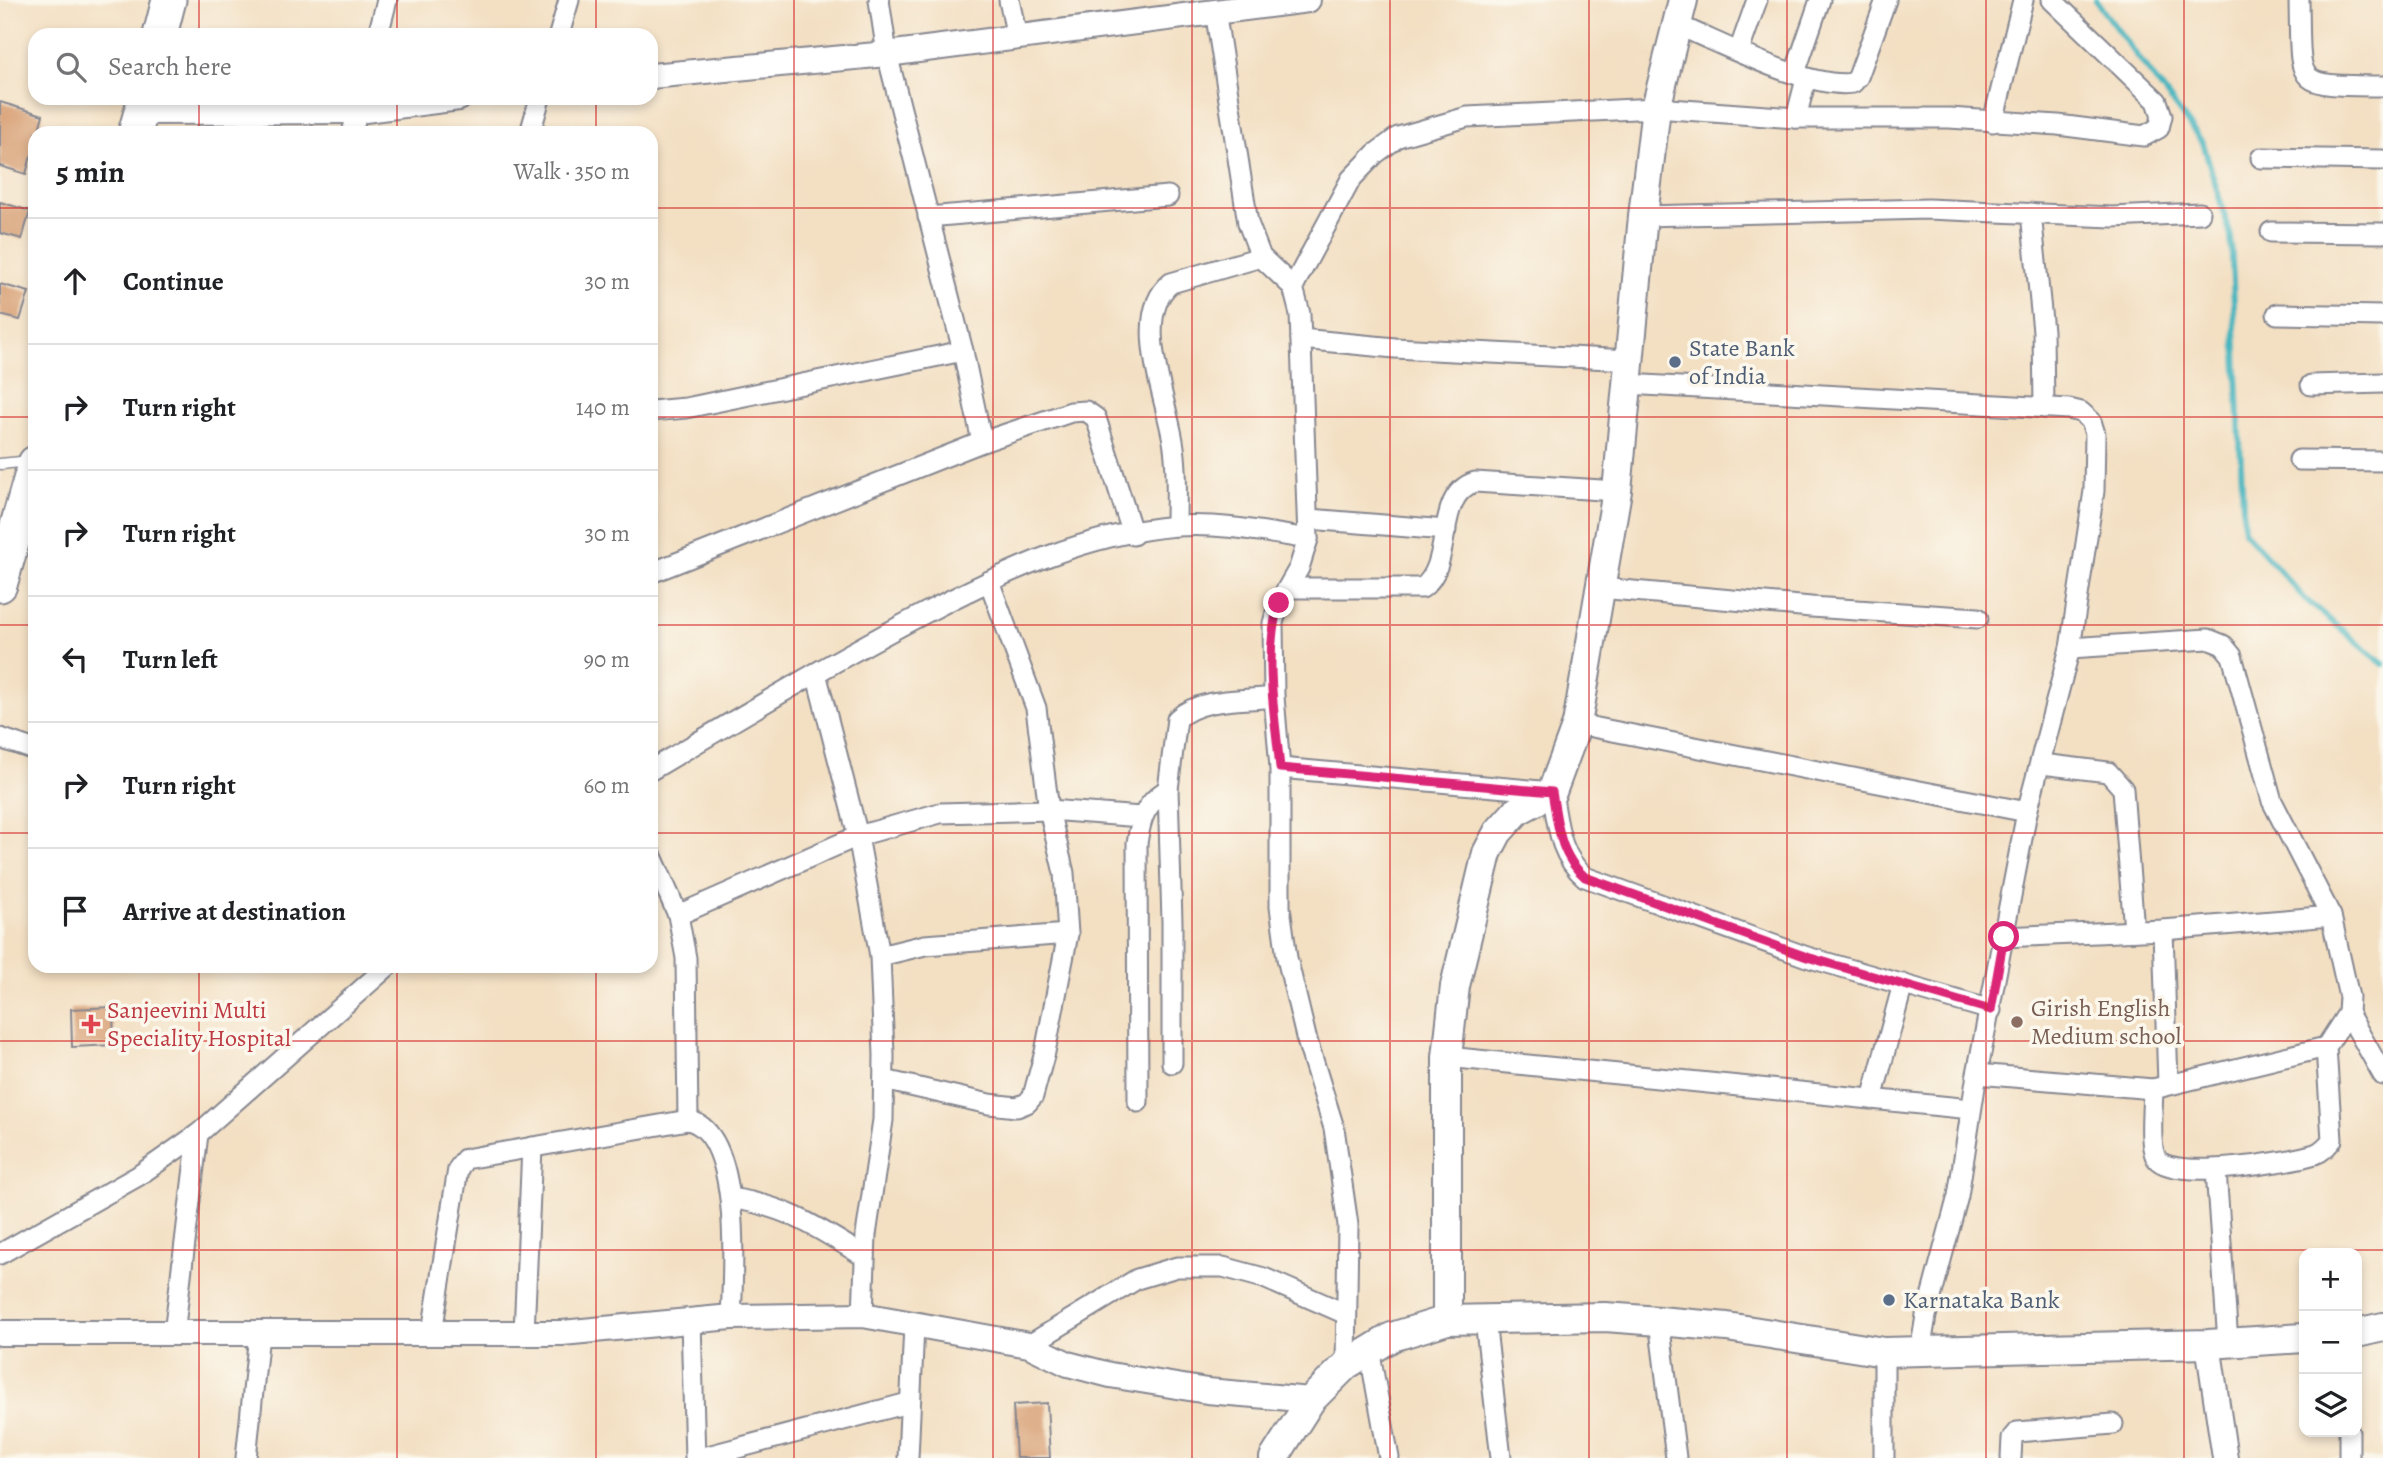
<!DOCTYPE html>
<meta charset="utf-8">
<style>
body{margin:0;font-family:Alegreya,serif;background:#f6f6f6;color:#202124}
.controls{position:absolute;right:21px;bottom:21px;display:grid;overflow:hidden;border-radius:14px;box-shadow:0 4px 10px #0003}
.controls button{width:63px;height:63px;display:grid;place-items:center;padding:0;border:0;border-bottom:2px solid #e0e0e0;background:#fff;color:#202124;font:35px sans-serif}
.stop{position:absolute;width:21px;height:21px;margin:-16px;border:5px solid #db2777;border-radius:50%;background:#fff}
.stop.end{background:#db2777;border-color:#fff;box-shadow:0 2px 7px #0008}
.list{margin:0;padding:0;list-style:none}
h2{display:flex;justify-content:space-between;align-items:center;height:91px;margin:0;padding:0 28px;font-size:30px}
h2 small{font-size:23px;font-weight:400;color:#757577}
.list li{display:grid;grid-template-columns:46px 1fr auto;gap:21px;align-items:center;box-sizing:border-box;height:126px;padding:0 28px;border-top:2px solid #e0e0e0}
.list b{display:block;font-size:26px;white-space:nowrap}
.list em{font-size:23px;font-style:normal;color:#757577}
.icon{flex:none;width:38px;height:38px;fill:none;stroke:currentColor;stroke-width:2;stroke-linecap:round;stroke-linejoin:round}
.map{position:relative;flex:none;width:2383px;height:1458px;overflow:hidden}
.search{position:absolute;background:#fff;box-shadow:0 4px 10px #0003;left:28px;top:28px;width:630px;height:77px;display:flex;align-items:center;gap:18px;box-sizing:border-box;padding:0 24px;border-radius:21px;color:#757577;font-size:26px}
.panel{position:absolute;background:#fff;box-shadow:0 4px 10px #0003;left:28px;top:126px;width:630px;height:847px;border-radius:21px}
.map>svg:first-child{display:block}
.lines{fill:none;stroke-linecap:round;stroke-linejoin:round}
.stream{stroke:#46b5bf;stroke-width:6}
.building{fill:#d49667}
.service-casing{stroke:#878790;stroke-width:13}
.minor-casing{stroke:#878790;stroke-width:23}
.tertiary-casing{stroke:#878790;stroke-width:28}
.secondary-casing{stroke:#878790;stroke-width:32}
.trunk-casing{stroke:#878790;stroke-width:37}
.service{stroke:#fff;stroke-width:10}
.minor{stroke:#fff;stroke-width:19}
.tertiary{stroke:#fff;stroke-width:24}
.secondary{stroke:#fff;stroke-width:28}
.trunk{stroke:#fff;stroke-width:33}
.route{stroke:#db2777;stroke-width:9}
.grid{fill:none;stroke:#d62828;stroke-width:2;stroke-opacity:0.55}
.service-dot{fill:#5c6f8a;stroke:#fbf7ec;stroke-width:2.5}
.education-dot{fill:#8d6e63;stroke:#fbf7ec;stroke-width:2.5}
.health-dot{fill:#e0444e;stroke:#fbf7ec;stroke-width:2.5}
.labels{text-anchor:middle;stroke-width:7;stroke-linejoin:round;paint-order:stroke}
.service-label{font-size:24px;fill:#4e5e75;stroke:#fbf7ec;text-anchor:start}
.education-label{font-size:24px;fill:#785e54;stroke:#fbf7ec;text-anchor:start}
.health-label{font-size:24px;fill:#be3a42;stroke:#fbf7ec;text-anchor:start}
</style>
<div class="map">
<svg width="2383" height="1458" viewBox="0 0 2383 1458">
<rect width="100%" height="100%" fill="#fbf7ec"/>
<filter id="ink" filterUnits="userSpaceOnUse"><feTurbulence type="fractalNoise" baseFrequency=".0143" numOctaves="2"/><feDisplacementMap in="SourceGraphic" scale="14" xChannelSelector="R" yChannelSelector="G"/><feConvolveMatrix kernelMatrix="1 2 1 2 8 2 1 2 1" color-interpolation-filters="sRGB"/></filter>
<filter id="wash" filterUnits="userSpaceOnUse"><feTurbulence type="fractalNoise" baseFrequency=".00686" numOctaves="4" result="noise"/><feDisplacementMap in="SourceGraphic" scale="28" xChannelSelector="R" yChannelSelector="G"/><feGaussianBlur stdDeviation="1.57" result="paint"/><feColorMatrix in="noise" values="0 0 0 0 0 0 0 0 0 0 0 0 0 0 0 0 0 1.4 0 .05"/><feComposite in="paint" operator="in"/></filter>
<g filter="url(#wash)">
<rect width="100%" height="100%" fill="#f3dfc2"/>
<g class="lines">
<polyline class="stream" points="2095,0 2203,143 2231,237 2244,531 2305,599 2383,664"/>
</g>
<g id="blocks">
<g class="building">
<polygon points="0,102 43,115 38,133 35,133 35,157 31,156 26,174 0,166"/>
<polygon points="0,202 30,211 22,239 0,233"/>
<polygon points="0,284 29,292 20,320 0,315"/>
<polygon points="113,1007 114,1045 72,1047 71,1009"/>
<polygon points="1047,1403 1050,1458 1016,1458 1013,1405"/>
</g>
</g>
</g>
<g filter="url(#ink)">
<use href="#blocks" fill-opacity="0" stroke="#878790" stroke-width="2"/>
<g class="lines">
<defs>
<polyline id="service" points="0,464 31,461"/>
<g id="minor">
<polyline points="879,0 887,54 963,351 982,442"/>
<polyline points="1009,0 1017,37"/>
<path d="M2299 0C2301 89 2292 85 2383 86"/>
<polyline points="1215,10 1248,223 1261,257 1293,287 1300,314 1308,539 1299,568 1279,603 1273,623 1274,697 1280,768 1280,907 1287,958 1306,1037 1334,1128 1348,1225 1346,1365"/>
<path d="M1677 25C1721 43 1809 90 1853 83L1858 77 1886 0"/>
<polyline points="378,35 387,0"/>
<polyline points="559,35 569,0"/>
<polyline points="1739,51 1757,0"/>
<polyline points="1795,73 1820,0"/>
<polyline points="1796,118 1806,79"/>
<polyline points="1993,122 2023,0"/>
<polyline points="352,133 361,98"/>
<polyline points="530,133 540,98"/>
<polyline points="2261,158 2383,160"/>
<polyline points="2031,213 2043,331 2044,408"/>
<polyline points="1643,216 1928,209 2112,217 2200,213"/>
<polyline points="928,217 1168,196"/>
<polyline points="2271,232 2383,233"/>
<polyline points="1293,287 1351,179 1375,154 1398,137 1467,117 1656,108 1796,118 1949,118 2058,125 2144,136 2159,128 2162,116 2157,101 2052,0"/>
<polyline points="2277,314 2383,316"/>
<polyline points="1301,339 1395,348 1629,360"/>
<polyline points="1627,384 2069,409 2081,412 2091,421 2095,434 2094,491 2070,648 2027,812 1977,1074 1958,1196 1926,1316 1920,1352"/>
<polyline points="2311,385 2383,383"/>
<polyline points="651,411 686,408 963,351"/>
<polyline points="2299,460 2383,461"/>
<polyline points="1309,519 1446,530"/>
<path d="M1176 526C1176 498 1178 469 1173 441 1166 397 1131 315 1171 283L1261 257"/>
<polyline points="651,573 982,442 1071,412 1086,411 1096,418 1133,535"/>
<path d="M1289 588H1422C1455 564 1433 495 1475 482L1617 491"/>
<polyline points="1600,588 1811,607 1978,618"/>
<path d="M2070 648 2208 639 2223 645 2232 656 2272 801 2331 916 2349 997 2348 1013 2326 1047 2332 1140C2327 1146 2323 1151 2315 1154 2290 1162 2173 1181 2157 1159 2148 1147 2153 1104 2153 1089"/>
<polyline points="816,673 858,836 880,956 884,1055 883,1120 866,1235 863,1315"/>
<polyline points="1577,724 2027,812"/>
<polyline points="0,738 35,750"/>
<polyline points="2042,764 2108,772 2123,789 2134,931"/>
<path d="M1280 768 1552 792C1558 825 1559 855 1585 877L1807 957 1991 1010"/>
<path d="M651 770C742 716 833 661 927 612 1007 571 1084 534 1176 526 1220 523 1264 532 1308 539"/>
<polyline points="651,854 678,915 686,958 688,1120"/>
<polyline points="678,915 858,836 940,813 1049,810 1141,817"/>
<polyline points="2163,930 2168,1084"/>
<polyline points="2004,937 2163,930 2331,916"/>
<polyline points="880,956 925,945 1068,934"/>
<polyline points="2348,1013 2383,1075"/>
<polyline points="1447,1057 1971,1109"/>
<path d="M1172 1063V922L1168 789 1177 719C1201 697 1242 701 1274 697"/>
<polyline points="1977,1074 2153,1089 2326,1047"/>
<polyline points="884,1080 989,1104 1017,1107 1027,1103 1033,1096 1045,1052 1068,934 1064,873 1049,810 1036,708 989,581"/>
<polyline points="1872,1099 1903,984"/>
<path d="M1138 1102 1137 843C1141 817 1145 804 1168 789"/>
<polyline points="2216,1170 2228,1343"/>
<path d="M731 1198C788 1207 817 1227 865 1257"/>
<polyline points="0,1254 138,1176 198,1134 388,966"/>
<polyline points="1485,1320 1501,1458"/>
<polyline points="691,1321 695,1458"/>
<polyline points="1659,1321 1676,1458"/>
<path d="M432 1332 458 1169 465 1159 688 1120C743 1133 733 1273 731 1317"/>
<polyline points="524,1333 532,1147"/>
<polyline points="174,1334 198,1134"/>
<polyline points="1029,1345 1137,1279 1177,1267 1223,1267 1264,1278 1346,1314"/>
<polyline points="1369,1349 1389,1458"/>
<polyline points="1884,1352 1884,1458"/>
<polyline points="2349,1432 2349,1458"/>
<polyline points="246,1458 259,1334"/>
<polyline points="700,1458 908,1403"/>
<polyline points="908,1458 914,1325"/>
<polyline points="2011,1458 2012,1438 2017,1432 2113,1424"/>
</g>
<g id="tertiary">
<polyline points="651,76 887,54 1308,0"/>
<polyline points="142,112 357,111 459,98"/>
<polyline points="0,1333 562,1333 731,1317 863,1315 1029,1345 1068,1364 1110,1375 1207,1391 1311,1400"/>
<polyline points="2208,1344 2225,1458"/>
</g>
<g id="secondary">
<polyline points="1447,1320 1447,1057 1455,986 1487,853 1498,832 1517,811 1552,792 1577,724 1617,491 1643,216 1656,108 1683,0"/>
<polyline points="2357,1333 2383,1327"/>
<polyline points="1274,1458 1311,1400 1346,1365 1392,1337 1447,1320 1605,1317 1659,1321 1727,1327 1884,1352 2208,1344 2304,1338"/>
</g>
<g id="trunk">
<polyline points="160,35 169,0"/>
<polyline points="135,133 145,98"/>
<polyline points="0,585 35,463"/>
</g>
</defs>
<use href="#service" class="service-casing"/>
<use href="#minor" class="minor-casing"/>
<use href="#tertiary" class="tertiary-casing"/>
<use href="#secondary" class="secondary-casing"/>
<use href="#trunk" class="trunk-casing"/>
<use href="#service" class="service"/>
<use href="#minor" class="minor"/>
<use href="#tertiary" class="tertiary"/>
<use href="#secondary" class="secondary"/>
<use href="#trunk" class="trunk"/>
</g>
</g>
<g class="lines" filter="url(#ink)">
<path class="route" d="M1279 603C1263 655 1275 715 1280 768L1552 792C1558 825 1559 855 1585 877L1807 957 1991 1010 2004 937"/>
</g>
<path class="grid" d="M199 0V35M397 0V35M596 0V35M794 0V1458M993 0V1458M1192 0V1458M1390 0V1458M1589 0V1458M1787 0V1458M1986 0V1458M2184 0V1458M199 98V133M397 98V133M596 98V133M0 208H35M651 208H2383M0 417H35M651 417H2383M0 625H35M651 625H2383M0 833H35M651 833H2383M199 966V1458M397 966V1458M596 966V1458M0 1041H2383M0 1250H2383"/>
<g class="service-dot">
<circle cx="1675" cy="362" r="7"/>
<circle cx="1889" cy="1300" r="7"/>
</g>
<circle class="education-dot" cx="2017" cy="1022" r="7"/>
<path class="health-dot" d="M87.5 1013.5h7v7h7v7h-7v7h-7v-7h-7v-7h7z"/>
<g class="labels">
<g class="service-label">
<text x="1689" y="356">State Bank<tspan x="1689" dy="28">of India</tspan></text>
<text x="1903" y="1308">Karnataka Bank</text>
</g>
<g class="education-label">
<text x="2031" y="1016">Girish English<tspan x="2031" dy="28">Medium school</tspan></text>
</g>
<g class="health-label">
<text x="107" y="1018">Sanjeevini Multi<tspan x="107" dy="28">Speciality Hospital</tspan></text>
</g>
</g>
</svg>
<div class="controls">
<button>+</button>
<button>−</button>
<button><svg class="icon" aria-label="layers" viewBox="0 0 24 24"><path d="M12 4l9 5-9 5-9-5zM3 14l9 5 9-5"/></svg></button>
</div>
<div class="stop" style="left:2004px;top:937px"></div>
<div class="stop end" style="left:1279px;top:603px"></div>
<div class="search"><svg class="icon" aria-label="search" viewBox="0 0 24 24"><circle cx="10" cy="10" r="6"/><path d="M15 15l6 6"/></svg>Search here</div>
<section class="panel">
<h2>5 min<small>Walk · 350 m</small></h2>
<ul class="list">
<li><svg class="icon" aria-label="ahead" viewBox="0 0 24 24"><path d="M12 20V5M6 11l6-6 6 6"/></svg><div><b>Continue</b></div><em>30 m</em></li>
<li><svg class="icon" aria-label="right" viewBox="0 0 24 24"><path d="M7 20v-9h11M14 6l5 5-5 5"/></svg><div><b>Turn right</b></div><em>140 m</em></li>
<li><svg class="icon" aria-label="right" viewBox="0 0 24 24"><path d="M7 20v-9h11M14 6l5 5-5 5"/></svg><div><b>Turn right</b></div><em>30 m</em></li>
<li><svg class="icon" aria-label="left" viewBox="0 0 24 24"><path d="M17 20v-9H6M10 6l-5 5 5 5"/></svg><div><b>Turn left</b></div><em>90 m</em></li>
<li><svg class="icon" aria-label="right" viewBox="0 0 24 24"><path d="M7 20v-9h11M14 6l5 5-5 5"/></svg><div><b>Turn right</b></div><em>60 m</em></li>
<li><svg class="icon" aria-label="arrive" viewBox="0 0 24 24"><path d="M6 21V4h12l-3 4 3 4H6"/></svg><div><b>Arrive at destination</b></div></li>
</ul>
</section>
</div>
